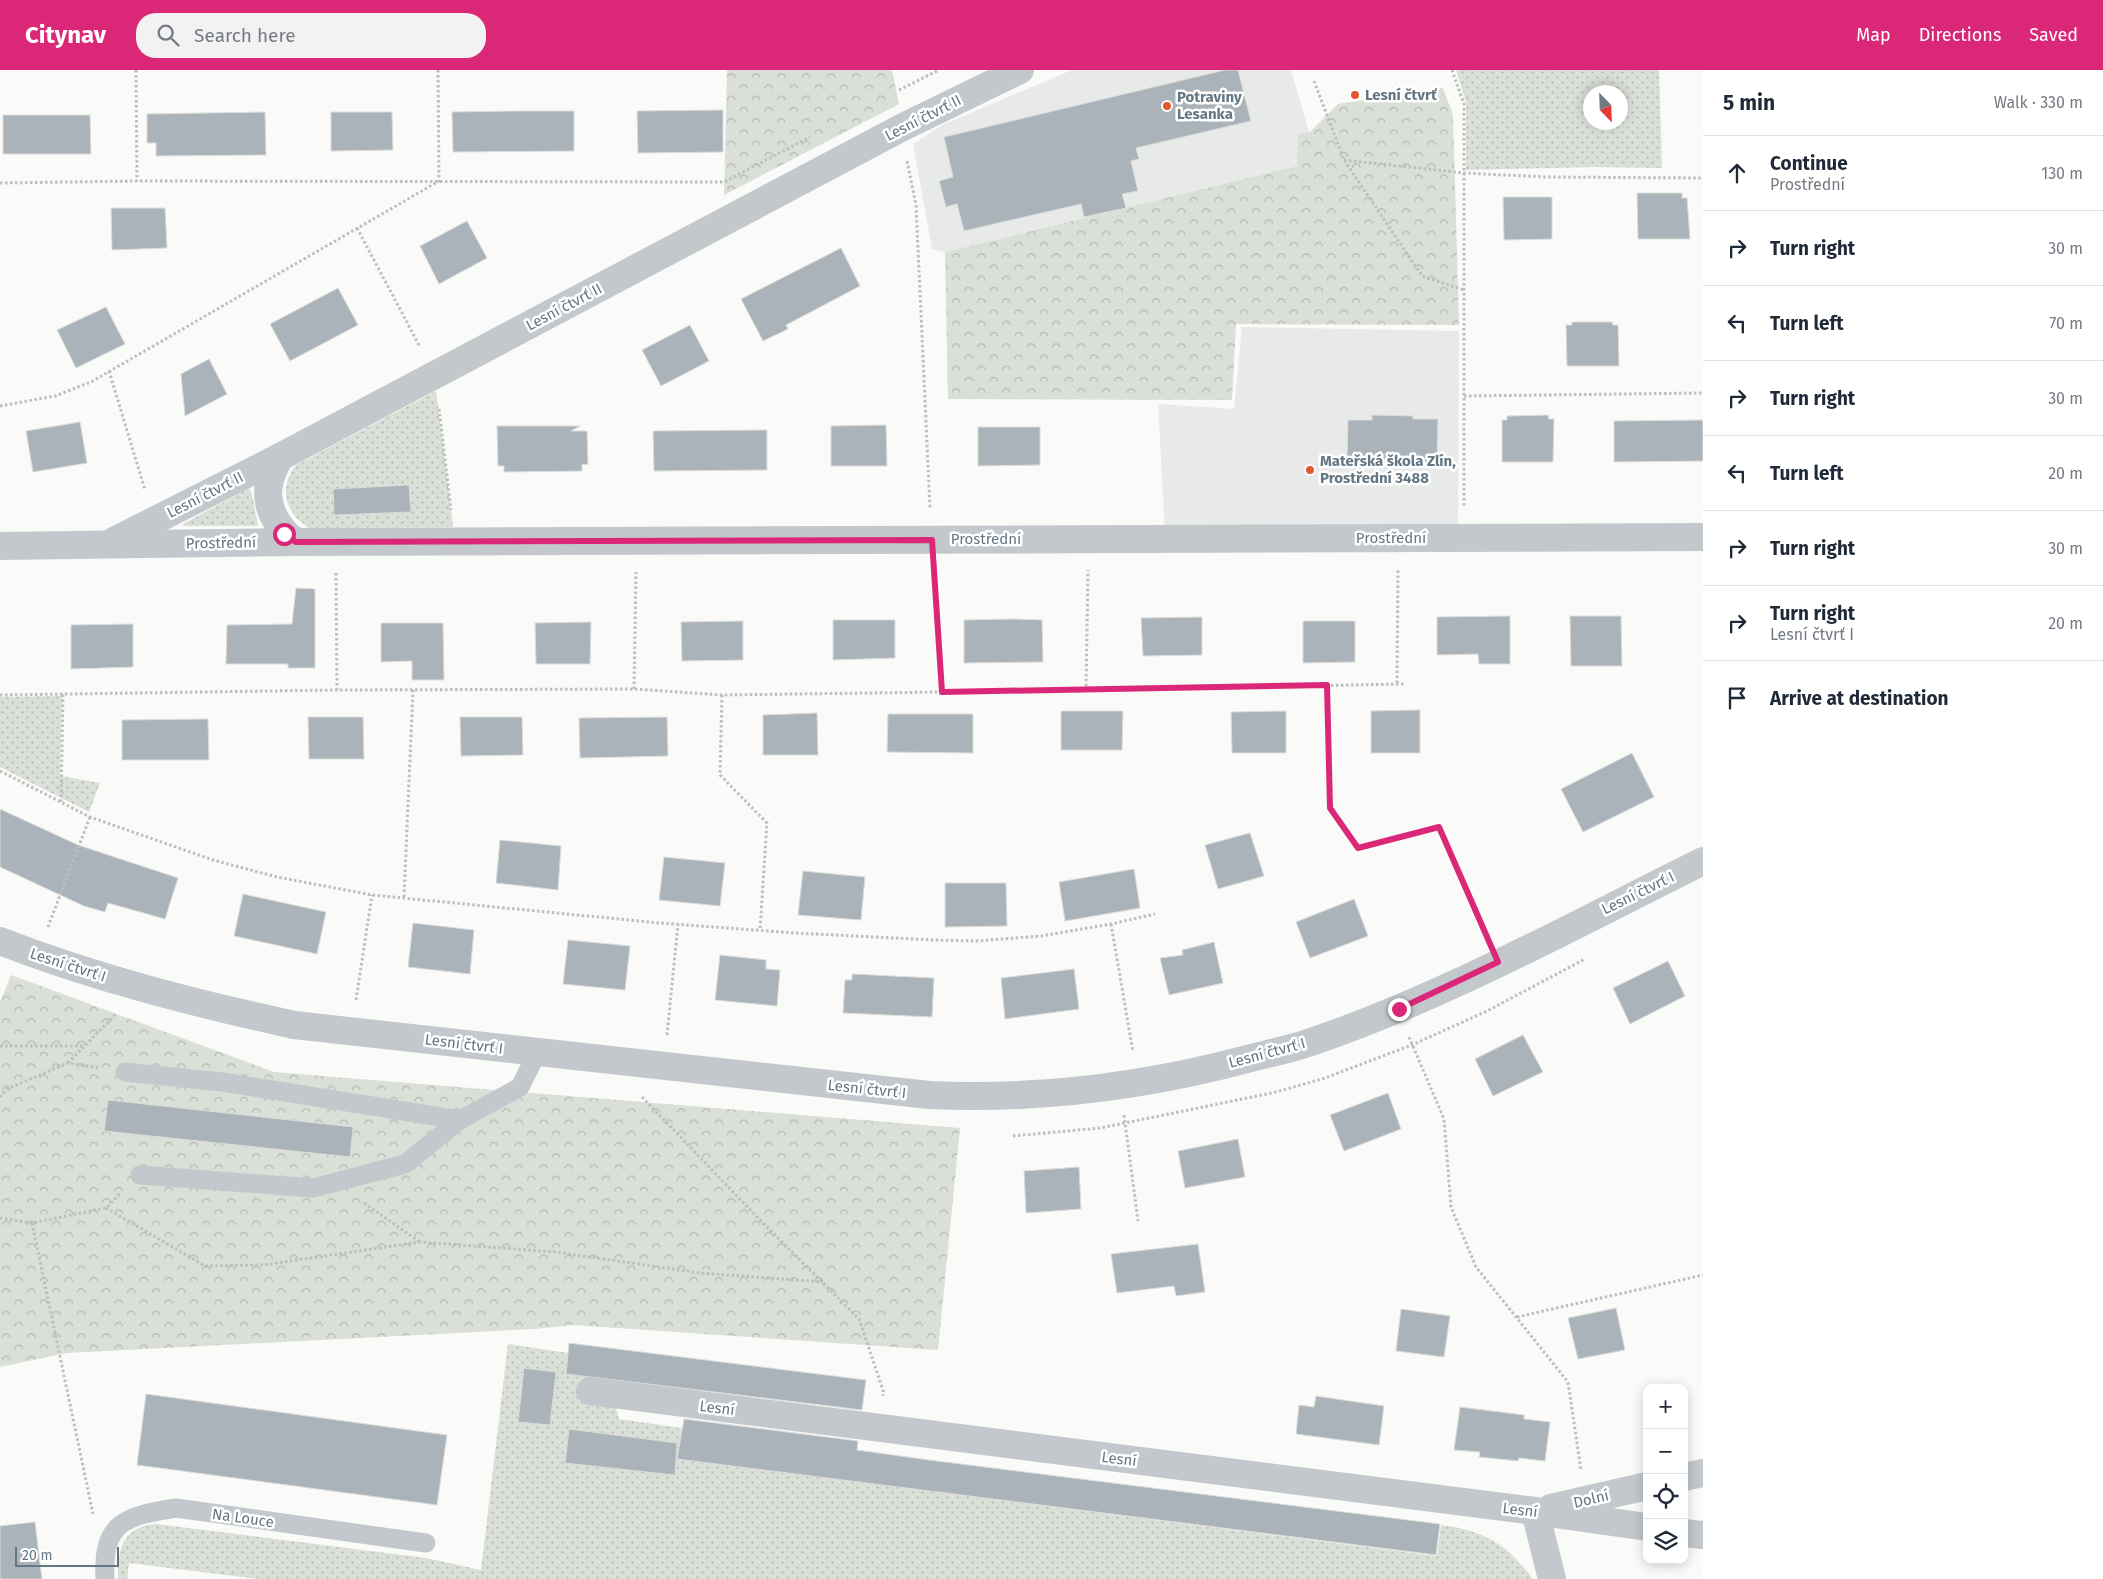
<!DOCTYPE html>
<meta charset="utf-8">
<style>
body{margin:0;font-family:"Fira Sans",sans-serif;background:#f2f2f3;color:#1f2937}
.controls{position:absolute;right:15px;bottom:15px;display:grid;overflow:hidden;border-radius:10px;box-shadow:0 2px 12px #0003}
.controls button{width:45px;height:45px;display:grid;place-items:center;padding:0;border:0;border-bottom:1px solid #e0e1e3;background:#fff;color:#1f2937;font:25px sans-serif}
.compass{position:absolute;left:1583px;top:15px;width:45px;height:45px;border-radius:50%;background:#fff;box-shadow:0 2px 12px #0003;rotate:157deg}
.scale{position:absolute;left:15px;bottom:12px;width:104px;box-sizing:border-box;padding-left:5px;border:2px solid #657683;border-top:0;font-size:14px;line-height:18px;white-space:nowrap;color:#657683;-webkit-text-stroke:4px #fff;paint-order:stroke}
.stop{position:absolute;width:15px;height:15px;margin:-11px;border:4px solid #db2777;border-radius:50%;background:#fff}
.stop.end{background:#db2777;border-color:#fff;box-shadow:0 1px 5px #0008}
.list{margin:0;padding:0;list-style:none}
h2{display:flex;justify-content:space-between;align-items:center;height:65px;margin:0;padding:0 20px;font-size:21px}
h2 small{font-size:16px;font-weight:400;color:#747a83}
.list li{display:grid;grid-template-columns:32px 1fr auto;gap:15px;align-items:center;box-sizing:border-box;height:75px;padding:0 20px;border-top:1px solid #e0e1e3}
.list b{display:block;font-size:19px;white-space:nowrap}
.list p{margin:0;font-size:16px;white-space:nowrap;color:#747a83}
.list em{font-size:16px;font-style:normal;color:#747a83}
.icon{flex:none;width:28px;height:28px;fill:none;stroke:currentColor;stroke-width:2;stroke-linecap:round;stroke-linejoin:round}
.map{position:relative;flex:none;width:1703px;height:1509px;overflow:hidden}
header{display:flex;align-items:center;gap:30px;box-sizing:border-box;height:70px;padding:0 25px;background:#db2777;color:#fff}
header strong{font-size:24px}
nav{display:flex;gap:28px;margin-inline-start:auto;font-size:18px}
.search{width:350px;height:45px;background:#f2f2f3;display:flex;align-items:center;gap:12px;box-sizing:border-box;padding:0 18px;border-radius:20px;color:#747a83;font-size:19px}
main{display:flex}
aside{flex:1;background:#fff}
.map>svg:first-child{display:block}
.built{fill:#e8e9e9}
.grass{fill:url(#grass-dots);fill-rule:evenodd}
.forest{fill:url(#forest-crowns)}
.building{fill:#aab3b9;stroke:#dcdcda}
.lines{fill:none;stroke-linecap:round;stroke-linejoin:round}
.path{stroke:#bbbfc2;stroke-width:3;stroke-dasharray:2.5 2.5;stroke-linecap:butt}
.lane{stroke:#c3c8cc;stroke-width:19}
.street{stroke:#c3c8cc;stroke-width:28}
.route{stroke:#db2777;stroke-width:6}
.poi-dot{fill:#e4572e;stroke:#fff;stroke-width:2}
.labels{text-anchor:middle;stroke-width:5;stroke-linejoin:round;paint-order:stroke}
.poi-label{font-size:15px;font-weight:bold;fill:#657683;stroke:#fff;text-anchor:start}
.street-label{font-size:15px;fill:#657683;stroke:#fff}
</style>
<header>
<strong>Citynav</strong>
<div class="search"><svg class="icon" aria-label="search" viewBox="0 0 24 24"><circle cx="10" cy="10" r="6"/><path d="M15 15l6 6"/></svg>Search here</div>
<nav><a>Map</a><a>Directions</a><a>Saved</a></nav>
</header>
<main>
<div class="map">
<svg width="1703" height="1509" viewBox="0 0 1703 1509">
<defs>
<pattern id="grass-dots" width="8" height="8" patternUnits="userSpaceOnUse" patternTransform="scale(1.25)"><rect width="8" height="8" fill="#dadfd7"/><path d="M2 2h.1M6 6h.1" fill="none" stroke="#b4b9b4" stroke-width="1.8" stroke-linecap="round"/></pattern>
<pattern id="forest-crowns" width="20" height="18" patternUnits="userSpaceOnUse" patternTransform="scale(1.25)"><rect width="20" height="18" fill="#dadfd7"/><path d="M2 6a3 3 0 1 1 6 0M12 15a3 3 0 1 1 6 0" fill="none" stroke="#b4b9b4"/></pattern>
</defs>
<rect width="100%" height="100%" fill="#fafaf8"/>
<g class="built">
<polygon points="1072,0 1291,0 1309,62 1298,64 1297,96 945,182 932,179 913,74 942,55"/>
<polygon points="1242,257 1459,261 1458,462 1165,463 1158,334 1234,339"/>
</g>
<g class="grass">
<path d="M1456 0H1659L1662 98 1594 97 1466 100V32ZM1620 22V52H1590V22Z"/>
<path d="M436 321 453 457 309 458C285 443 278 418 296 395Z"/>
<polygon points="249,418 252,424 258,456 184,456 183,454"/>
<polygon points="62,626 60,706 100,713 89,742 0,697 0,627"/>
<path d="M508 1274 568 1283 566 1304 608 1309 619 1349 682 1358 679 1389 1437 1486 1441 1455C1485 1461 1507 1474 1533 1509H258L129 1493 127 1509H118C117 1479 123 1456 157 1454L426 1488 481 1500Z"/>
</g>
<g class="forest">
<polygon points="727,0 892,0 899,34 724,125"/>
<polygon points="1443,18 1453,45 1459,255 1236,254 1232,330 948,329 945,182 1297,96 1298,64 1310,62 1338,34"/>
<polygon points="11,905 274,1002 960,1058 938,1280 573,1255 534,1259 67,1283 0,1297 0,932"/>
</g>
<g class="building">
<polygon points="1225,0 1238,0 1251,51 1136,78 1139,89 1131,91 1138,121 1122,124 1126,138 1084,147 1081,134 964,161 957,134 946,137 939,111 953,107 944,67"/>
<polygon points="723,40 723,82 638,83 637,41"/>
<polygon points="514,41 574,41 574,81 453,82 452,42"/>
<polygon points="265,42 266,85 156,86 156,73 147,73 147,44"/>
<polygon points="331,42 392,42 393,80 331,81"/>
<polygon points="3,45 90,45 91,84 3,84"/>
<polygon points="1637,123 1682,123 1682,128 1687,128 1690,169 1638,169"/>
<polygon points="1503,127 1552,127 1552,169 1504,170"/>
<polygon points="111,138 165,138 167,178 112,180"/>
<polygon points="467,151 487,188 439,214 420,176"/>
<polygon points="841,178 860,216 786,255 788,259 763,271 741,229"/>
<polygon points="338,218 358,255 290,291 270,254"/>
<polygon points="106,237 125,274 76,298 57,260"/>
<polygon points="1572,252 1612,252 1613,255 1618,255 1619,296 1567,296 1566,255 1572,255"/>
<polygon points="690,255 709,291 661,316 642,280"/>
<polygon points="209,289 227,324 185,346 181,304"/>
<polygon points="1372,345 1413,346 1413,349 1438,349 1437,389 1430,389 1431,396 1354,395 1354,389 1347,389 1348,350 1372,350"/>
<polygon points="1548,345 1549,349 1554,349 1553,392 1502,392 1502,350 1507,350 1507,346"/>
<polygon points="1703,350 1703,391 1614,392 1614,351"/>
<polygon points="80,352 87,393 33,402 26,361"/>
<polygon points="886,355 887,396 831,396 831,356"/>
<polygon points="497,356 580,356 571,361 587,361 588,395 582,394 582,401 504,402 504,396 498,396"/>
<polygon points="978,357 1040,357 1040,395 978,396"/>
<polygon points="767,360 767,400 654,401 653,361"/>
<polygon points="409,415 411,442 334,445 333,419"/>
<polygon points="296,518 315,519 315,598 288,598 288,594 226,594 227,555 292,554"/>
<polygon points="1510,546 1510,594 1479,594 1478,584 1437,585 1437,547"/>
<polygon points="1570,546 1621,546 1622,596 1571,596"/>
<polygon points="1202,547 1202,585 1143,586 1141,548"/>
<polygon points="1015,549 1042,550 1043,592 964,593 964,550"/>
<polygon points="833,550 895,550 895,588 833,590"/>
<polygon points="743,551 743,590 682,591 681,552"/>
<polygon points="1303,551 1355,551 1355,592 1303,593"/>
<polygon points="591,552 590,594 536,594 535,553"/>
<polygon points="381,553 443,553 444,610 412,610 412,591 381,592"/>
<polygon points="133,554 133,597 71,599 71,555"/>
<polygon points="1420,640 1420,683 1371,683 1371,641"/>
<polygon points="1061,641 1123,641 1122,680 1061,680"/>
<polygon points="1286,641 1286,683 1232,683 1231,642"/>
<polygon points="817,643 818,685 763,685 763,645"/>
<polygon points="888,644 973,644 973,683 887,682"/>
<polygon points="308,647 363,647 364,689 309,689"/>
<polygon points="460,647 522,647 523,685 461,686"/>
<polygon points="667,647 668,686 580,688 579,648"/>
<polygon points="208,649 209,690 122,690 122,650"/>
<polygon points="1632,683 1654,727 1583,762 1561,719"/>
<polygon points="0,739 78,775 178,808 165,849 108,833 105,842 84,836 0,797"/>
<polygon points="1250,763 1264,806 1218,819 1205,775"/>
<polygon points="500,770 561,776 558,820 496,813"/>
<polygon points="664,787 725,793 720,836 659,830"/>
<polygon points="1134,799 1140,838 1065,851 1059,812"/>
<polygon points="803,801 865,807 861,850 798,845"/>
<polygon points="945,813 1006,813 1007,856 945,857"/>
<polygon points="243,824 326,842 317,884 234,866"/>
<polygon points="1354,829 1368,866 1310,888 1296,852"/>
<polygon points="413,853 474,860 470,904 408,897"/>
<polygon points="568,870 630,876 625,920 563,914"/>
<polygon points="1214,872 1223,913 1169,925 1160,888 1183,885 1182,880"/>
<polygon points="720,885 766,890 766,899 780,900 777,936 715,930"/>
<polygon points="1668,891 1685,926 1630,954 1613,918"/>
<polygon points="1074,899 1079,939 1005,949 1001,908"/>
<polygon points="852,904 934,908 932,947 843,943 845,910 852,910"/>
<polygon points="1523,965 1543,1002 1493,1026 1475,989"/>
<polygon points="1388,1023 1401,1059 1344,1081 1330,1045"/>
<polygon points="108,1030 353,1057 350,1087 104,1061"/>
<polygon points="1238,1069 1245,1107 1185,1118 1178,1081"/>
<polygon points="1079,1097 1081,1139 1026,1143 1024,1101"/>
<polygon points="1198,1174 1205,1222 1176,1226 1174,1216 1117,1223 1111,1184"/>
<polygon points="1616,1238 1625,1280 1578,1289 1568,1248"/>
<polygon points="1401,1239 1450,1246 1444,1287 1396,1281"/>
<polygon points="569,1273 866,1310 862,1340 566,1304"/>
<polygon points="524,1298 556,1302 550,1355 518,1352"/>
<polygon points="146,1324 447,1365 437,1435 137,1395"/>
<polygon points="1316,1326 1384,1336 1379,1375 1296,1364 1299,1335 1314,1337"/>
<polygon points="1460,1337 1524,1345 1524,1349 1550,1352 1545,1391 1519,1388 1518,1391 1479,1387 1480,1382 1454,1380"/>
<polygon points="684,1349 858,1371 857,1380 929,1390 1440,1454 1436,1485 677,1389"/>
<polygon points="569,1359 677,1373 675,1405 565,1393"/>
<polygon points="35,1452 42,1509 0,1509 0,1456"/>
</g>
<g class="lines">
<g class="path">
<polyline points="136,0 137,111"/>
<polyline points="1452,0 1464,34 1464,437"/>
<polyline points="1314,11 1344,90 1422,206 1464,220"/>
<polyline points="899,20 939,0"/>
<polyline points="1344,90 1464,103 1547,107 1703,108"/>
<polyline points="907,91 916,135 930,438"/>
<polyline points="0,113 137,111 724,112 810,67"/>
<polyline points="357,158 420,277"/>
<polyline points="109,301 145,420"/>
<polyline points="1464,326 1703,323"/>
<polyline points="0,336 55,326 91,312 439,111 438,0"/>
<polyline points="439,339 451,440"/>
<polyline points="934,502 942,623"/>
<polyline points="336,503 337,620"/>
<polyline points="1397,613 1398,498"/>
<polyline points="1327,615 1330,738 1358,778 1439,757 1486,864"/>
<polyline points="634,619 636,502"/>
<polyline points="1086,620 1404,614"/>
<polyline points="0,625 337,620 634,619 722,625 1086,620 1088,500"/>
<polyline points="722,625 720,705 767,753 760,860"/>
<polyline points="0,701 90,747 213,790 277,807 372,825 660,853 795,863 934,870 976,871 1041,866 1111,854 1155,844"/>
<polyline points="61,732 63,623"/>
<polyline points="404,827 413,620"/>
<polyline points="1111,854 1133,982"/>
<polyline points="48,857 90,747"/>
<polyline points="356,930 372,825"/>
<polyline points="667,965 678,854"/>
<polyline points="1409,967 1444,1049 1451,1137 1476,1197 1568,1312 1581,1400"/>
<polyline points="0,976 84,976"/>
<polyline points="68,993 116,944"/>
<polyline points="0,1027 7,1019 68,993 100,998"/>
<polyline points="642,1027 759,1149 859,1249 883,1320 883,1326"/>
<polyline points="1124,1045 1138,1151"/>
<polyline points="1013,1066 1100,1058 1272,1023 1322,1009 1412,975 1487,941 1585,889"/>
<polyline points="364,1133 420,1172"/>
<polyline points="106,1138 205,1196 263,1195 420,1172 555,1182 700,1203 823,1212"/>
<polyline points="0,1148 32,1153 106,1138 121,1123"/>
<polyline points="32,1153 93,1444"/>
<polyline points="1517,1247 1703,1205"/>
</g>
<g class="lane">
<polyline points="125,1002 222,1012 460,1050 520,1017 537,983"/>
<polyline points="140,1105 313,1118 405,1094 460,1050"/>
<path d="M105 1509C102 1451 126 1446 176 1438L426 1473"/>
</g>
<g class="street">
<path d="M280 387C276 394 272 402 270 410 263 434 277 459 296 472"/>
<polyline points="114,471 280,387 901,58 1020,0"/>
<polyline points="0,476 296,472 1703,467"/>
<path d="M0 871C95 908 194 933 294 955L929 1025C1037 1030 1147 1016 1251 988 1271 983 1291 979 1311 972 1444 927 1576 854 1703 791"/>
<polyline points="590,1321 1535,1441 1647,1457"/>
<polyline points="1684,1407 1703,1403"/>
<polyline points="1551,1438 1647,1416"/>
<polyline points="1535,1441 1552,1509"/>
<polyline points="1684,1463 1703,1465"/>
</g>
</g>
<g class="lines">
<polyline class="route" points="284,464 296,472 932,470 942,622 1327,615 1330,738 1358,778 1439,757 1498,892 1399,939"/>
</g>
<g class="poi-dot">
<circle cx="1355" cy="25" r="5"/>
<circle cx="1167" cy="36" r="5"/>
<circle cx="1310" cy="400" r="5"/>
</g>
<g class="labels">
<g class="poi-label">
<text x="1365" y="30">Lesní čtvrť</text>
<text x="1177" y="32">Potraviny<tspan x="1177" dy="17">Lesanka</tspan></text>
<text x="1320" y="396">Mateřská škola Zlín,<tspan x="1320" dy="17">Prostřední 3488</tspan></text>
</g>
<g class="street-label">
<text transform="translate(923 48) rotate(-27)" y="5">Lesní čtvrť II</text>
<text transform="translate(564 237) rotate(-28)" y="5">Lesní čtvrť II</text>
<text transform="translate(205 425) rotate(-27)" y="5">Lesní čtvrť II</text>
<text x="1391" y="473">Prostřední</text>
<text x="986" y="474">Prostřední</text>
<text transform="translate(221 473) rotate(-1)" y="5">Prostřední</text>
<text transform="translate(1638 823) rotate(-26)" y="5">Lesní čtvrť I</text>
<text transform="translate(68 895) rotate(18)" y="5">Lesní čtvrť I</text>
<text transform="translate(464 974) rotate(7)" y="5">Lesní čtvrť I</text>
<text transform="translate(1267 983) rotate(-15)" y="5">Lesní čtvrť I</text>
<text transform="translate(867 1019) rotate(6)" y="5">Lesní čtvrť I</text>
<text transform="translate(717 1338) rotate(7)" y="5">Lesní</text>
<text transform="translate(1119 1389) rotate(7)" y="5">Lesní</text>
<text transform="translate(1591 1429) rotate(-13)" y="5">Dolní</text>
<text transform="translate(1520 1440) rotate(7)" y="5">Lesní</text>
<text transform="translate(243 1448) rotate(8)" y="5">Na Louce</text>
</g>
</g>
</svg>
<div class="controls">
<button>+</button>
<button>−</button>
<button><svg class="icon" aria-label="locate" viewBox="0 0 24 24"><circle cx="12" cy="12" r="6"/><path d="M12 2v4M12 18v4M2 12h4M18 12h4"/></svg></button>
<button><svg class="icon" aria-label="layers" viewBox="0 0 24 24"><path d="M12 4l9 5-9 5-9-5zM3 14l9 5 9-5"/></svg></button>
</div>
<svg class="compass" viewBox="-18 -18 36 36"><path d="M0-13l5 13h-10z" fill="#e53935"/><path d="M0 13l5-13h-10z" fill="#747a83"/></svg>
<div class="scale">20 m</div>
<div class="stop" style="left:284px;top:464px"></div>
<div class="stop end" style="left:1399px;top:939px"></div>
</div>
<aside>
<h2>5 min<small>Walk · 330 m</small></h2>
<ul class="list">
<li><svg class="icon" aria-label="ahead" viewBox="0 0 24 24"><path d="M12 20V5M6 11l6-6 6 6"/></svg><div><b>Continue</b><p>Prostřední</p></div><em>130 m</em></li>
<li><svg class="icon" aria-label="right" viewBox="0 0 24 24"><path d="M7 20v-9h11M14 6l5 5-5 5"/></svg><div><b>Turn right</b></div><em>30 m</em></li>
<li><svg class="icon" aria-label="left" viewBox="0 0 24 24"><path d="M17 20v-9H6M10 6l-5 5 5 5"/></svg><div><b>Turn left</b></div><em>70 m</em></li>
<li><svg class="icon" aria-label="right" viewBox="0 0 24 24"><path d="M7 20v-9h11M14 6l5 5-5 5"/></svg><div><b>Turn right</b></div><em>30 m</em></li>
<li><svg class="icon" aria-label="left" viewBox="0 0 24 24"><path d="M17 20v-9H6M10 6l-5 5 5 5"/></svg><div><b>Turn left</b></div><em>20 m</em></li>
<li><svg class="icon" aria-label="right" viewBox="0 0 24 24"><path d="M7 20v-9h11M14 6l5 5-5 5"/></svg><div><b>Turn right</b></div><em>30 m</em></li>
<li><svg class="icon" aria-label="right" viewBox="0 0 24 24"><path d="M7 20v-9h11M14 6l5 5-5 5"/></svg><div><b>Turn right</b><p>Lesní čtvrť I</p></div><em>20 m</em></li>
<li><svg class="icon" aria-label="arrive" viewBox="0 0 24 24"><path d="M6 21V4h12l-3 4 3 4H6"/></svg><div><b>Arrive at destination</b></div></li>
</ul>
</aside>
</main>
